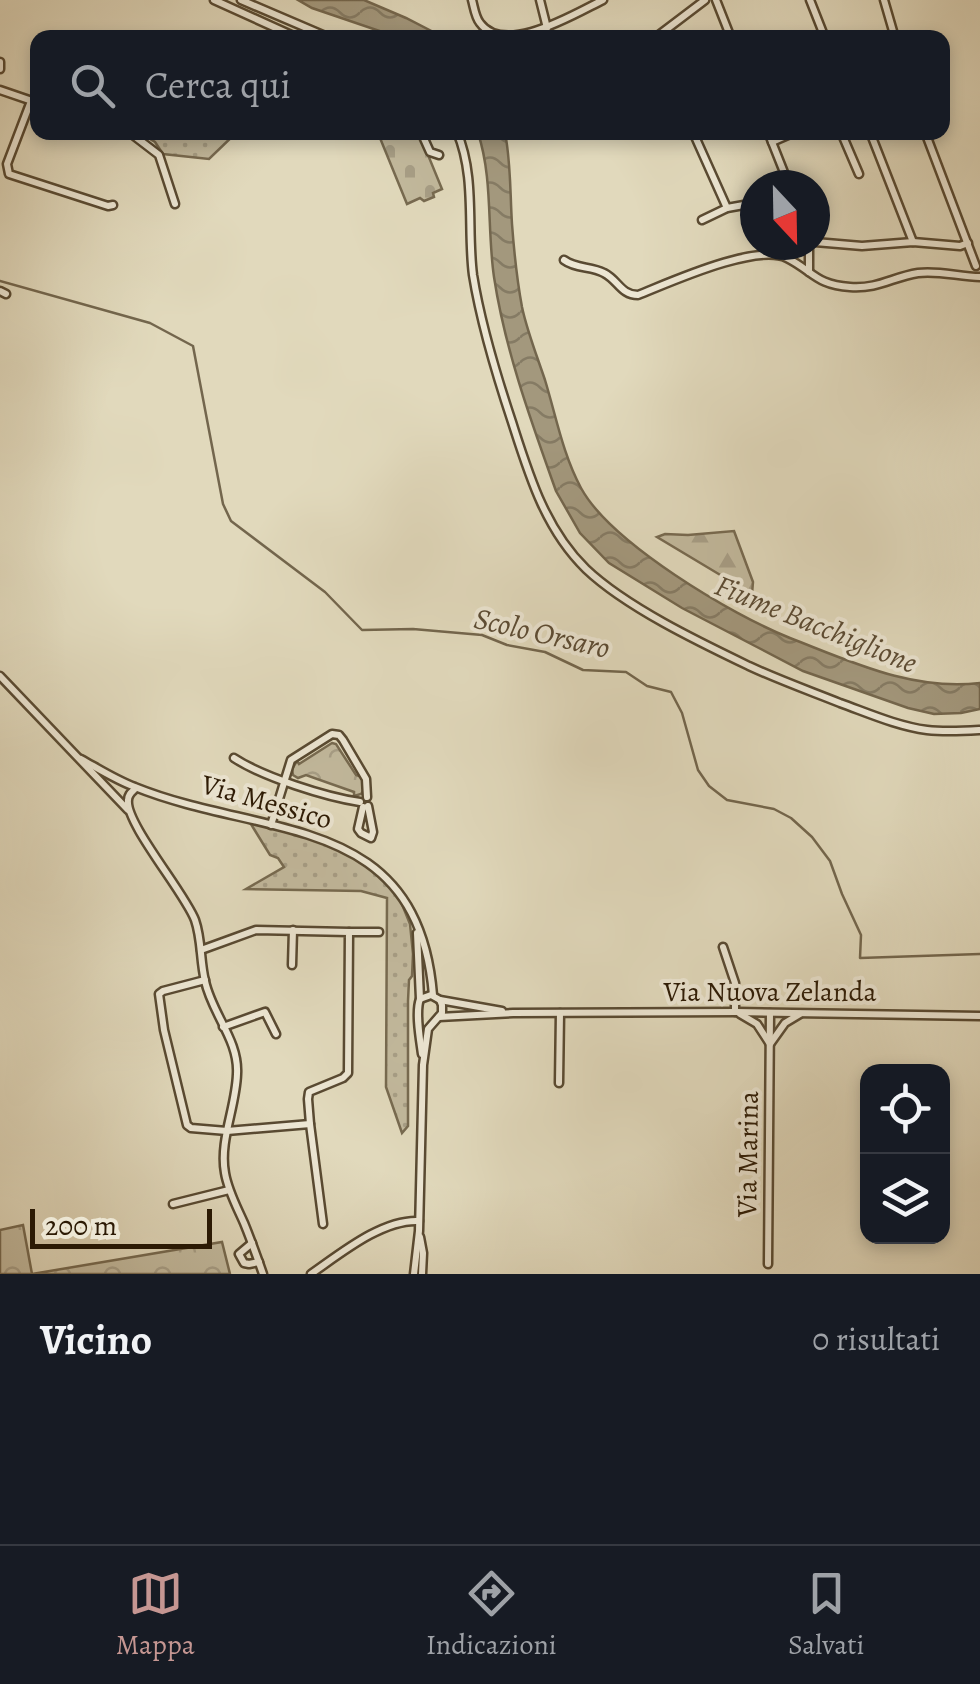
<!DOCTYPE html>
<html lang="it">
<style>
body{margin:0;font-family:Alegreya,serif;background:#242831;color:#f1f3f6}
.controls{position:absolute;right:30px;bottom:30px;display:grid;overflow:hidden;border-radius:20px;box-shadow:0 5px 15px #0003}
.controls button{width:90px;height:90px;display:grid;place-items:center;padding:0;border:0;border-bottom:2px solid #363941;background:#171b24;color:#f1f3f6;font:50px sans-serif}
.compass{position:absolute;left:740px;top:170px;width:90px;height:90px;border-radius:50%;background:#171b24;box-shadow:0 5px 15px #0003;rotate:158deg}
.scale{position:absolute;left:30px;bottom:25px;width:182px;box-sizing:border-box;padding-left:10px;border:5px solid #2c1a04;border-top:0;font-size:28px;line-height:35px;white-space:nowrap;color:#2c1a04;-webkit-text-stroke:8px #ece6d3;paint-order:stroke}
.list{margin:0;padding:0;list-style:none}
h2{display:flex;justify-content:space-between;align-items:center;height:130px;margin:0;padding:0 40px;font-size:42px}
h2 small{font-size:32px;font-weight:400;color:#9ea1a6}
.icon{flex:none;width:55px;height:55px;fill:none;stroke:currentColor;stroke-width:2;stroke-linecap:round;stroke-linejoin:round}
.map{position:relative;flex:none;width:980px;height:1274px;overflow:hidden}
.search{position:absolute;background:#171b24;box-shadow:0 5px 15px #0003;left:30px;right:30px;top:30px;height:110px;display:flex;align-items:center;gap:25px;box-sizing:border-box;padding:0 35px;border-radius:20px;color:#9ea1a6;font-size:38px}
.sheet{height:270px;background:#171b24}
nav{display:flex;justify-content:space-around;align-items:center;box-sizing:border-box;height:140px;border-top:2px solid #363941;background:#171b24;font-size:28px;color:#9ea1a6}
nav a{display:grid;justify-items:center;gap:5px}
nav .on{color:#c59692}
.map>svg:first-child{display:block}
.grass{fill:url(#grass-dots);stroke:#776a50;stroke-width:2.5}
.forest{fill:url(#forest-firs);stroke:#776a50;stroke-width:2.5}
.cemetery{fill:url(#cemetery-stones);stroke:#776a50;stroke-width:2.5}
.park{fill:url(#park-crowns);stroke:#776a50;stroke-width:2.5}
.water{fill:url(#water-waves);stroke:#73664d;stroke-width:2.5}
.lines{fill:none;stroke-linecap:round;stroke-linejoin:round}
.stream{stroke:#73664d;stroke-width:2.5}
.minor-casing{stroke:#594a32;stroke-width:11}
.minor{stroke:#ece6d3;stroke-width:6}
.labels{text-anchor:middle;stroke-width:8;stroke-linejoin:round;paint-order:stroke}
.street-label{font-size:28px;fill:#2c1a04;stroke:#ece6d3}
.water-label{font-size:30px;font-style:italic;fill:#5c4c34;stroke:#ece6d3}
</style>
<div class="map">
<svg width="980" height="1274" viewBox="0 0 980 1274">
<defs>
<pattern id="grass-dots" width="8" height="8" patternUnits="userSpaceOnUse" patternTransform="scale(2.5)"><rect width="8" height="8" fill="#c2b99d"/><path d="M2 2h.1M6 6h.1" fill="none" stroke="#a79e86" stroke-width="1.8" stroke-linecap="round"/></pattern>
<pattern id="forest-firs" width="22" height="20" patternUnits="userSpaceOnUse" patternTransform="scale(2.5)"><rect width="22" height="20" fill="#c2b99d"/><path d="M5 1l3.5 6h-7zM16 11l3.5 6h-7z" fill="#a79e86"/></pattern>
<pattern id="cemetery-stones" width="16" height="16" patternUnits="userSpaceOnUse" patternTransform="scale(2.5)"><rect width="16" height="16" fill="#c2b99d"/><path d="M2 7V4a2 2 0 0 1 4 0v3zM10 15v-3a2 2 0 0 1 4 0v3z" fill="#a79e86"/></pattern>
<pattern id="park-crowns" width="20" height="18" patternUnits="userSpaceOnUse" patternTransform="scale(2.5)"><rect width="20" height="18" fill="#c2b99d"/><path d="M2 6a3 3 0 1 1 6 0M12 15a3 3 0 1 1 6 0" fill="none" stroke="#a79e86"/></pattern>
<pattern id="water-waves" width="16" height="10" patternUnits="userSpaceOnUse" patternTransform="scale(2.5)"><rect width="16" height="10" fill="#a3987d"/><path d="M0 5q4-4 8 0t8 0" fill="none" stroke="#857b64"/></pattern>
</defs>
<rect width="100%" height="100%" fill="#e1d9bc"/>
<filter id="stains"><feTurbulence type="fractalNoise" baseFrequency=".002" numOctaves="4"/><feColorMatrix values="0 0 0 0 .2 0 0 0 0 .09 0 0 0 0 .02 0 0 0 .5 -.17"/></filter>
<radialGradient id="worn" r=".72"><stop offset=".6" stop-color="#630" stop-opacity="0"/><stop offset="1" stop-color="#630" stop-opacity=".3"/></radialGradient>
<g class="grass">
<polygon points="140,133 236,133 209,159 163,154 155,142"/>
<polygon points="246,816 272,822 368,860 395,887 410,924 413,954 412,976 409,980 408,1001 408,1126 402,1133 386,1087 387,898 361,891 246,889 284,867 278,858 270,855"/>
</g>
<polygon class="forest" points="734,531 753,582 752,594 657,537 665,534 688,535"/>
<polygon class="cemetery" points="393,133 395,135 401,133 419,133 442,189 433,193 434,197 424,201 420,198 407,204 380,138"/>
<g class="park">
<polygon points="332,743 336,744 356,775 362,777 364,790 361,794 354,796 354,792 306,775 298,778 293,775 292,769 297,761 299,764"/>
<polygon points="23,1225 32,1274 222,1242 230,1274 0,1274 0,1230"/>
</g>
<g class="water">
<polygon points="298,0 364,0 406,18 443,37 397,37 312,8"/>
<path d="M478 133H505C511 162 510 193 512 224 514 251 517 280 522 307 527 331 537 356 545 380 556 416 563 455 581 488 611 543 732 615 790 638 852 662 912 691 980 683V709L961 713 934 714 908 708 803 671 755 646 682 608 609 563 580 533 556 491C531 421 505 350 494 277 487 230 493 178 478 133Z"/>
</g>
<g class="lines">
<polyline class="stream" points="0,281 150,323 193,346 223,504 231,521 325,592 362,630 413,629 482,635 507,645 545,652 583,670 626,672 647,686 671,692 682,713 698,770 709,786 727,800 774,809 791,818 812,837 830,861 842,894 861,935 860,958 980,954"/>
<defs>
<g id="minor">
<polyline points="214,0 298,38"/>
<polyline points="241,0 330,38"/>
<path d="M472 0C474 7 475 17 480 23 505 57 576 13 603 0"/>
<polyline points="540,0 547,28"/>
<polyline points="716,0 731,38"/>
<polyline points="810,0 825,38"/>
<polyline points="884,0 895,38"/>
<polyline points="655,38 705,0"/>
<polyline points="0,62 0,69"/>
<polyline points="0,90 38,103"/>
<polyline points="31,101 7,164 9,174 108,206 113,205"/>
<polyline points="129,132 159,155 175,204"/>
<polyline points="421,132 430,152 439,155"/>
<path d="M457 132C476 176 467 229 473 275 481 325 496 374 512 422 529 475 545 529 586 569 626 607 699 642 749 666 779 680 810 691 840 703 868 713 897 726 927 730 945 732 962 731 980 730"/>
<polyline points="693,132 727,208"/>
<polyline points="768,132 789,185"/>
<polyline points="841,132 859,174"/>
<polyline points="870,132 913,242"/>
<polyline points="925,132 976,266"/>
<polyline points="772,142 795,132"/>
<polyline points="702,220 727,208 755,203"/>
<polyline points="815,242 862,246 913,242 960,246 968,243"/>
<polyline points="809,245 809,272"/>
<path d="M564 260C576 269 591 266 604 273 618 280 621 295 638 295 671 282 756 243 787 258 813 271 816 285 850 287 879 289 892 277 918 273 938 270 960 277 980 277"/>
<polyline points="0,291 6,294"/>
<polyline points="0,676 128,810"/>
<path d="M234 758C263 777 326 797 360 802"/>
<path d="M81 759C99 769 116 780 135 787 264 839 418 811 433 995"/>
<path d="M136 788C132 792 128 794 128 800 125 823 185 893 195 920 202 940 200 961 205 981 212 1014 239 1040 237 1074 236 1107 219 1141 225 1173 228 1191 237 1207 244 1223 251 1240 257 1257 263 1274"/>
<polyline points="363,807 358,829 361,833 371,838 373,832 368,806"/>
<polyline points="271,825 291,760 332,734 339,735 343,740 366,779 367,797"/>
<polyline points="349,932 379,932"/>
<path d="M417 933 420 999C415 1012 420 1039 422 1054"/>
<polyline points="723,947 735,983 735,1012"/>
<polyline points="201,950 256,930 349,932 348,1073 343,1078 309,1092 308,1099 310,1124"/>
<polyline points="292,965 293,930"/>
<polyline points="205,980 163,991 159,994 164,1030 187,1125 191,1128 227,1131 310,1124 323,1224"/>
<polyline points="420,999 431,995 440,1000 502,1011"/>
<polyline points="740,1014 757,1024 770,1044 785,1023 800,1014"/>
<polyline points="439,1017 513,1013 737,1012 980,1016"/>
<polyline points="223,1027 265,1012 276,1034"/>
<polyline points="559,1083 560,1013"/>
<polyline points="173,1204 229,1190"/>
<polyline points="420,1237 423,1253 422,1274"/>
<polyline points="252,1243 239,1254 244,1263 249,1264 259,1262"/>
<polyline points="768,1264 770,1013"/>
<path d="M311 1274C340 1254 382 1219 419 1221"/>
<polyline points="414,1274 419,1231 423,1065 428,1029 442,1013 442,1005 440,1000"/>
</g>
</defs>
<use href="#minor" class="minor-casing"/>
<use href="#minor" class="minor"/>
</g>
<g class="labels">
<g class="street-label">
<text transform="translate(267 801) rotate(16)" y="10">Via Messico</text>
<text x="770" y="1001">Via Nuova Zelanda</text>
<text transform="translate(747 1154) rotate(-89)" y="10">Via Marina</text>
</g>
<g class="water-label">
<text transform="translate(816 624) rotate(22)" y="10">Fiume Bacchiglione</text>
<text transform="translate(542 633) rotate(13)" y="10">Scolo Orsaro</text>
</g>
</g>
<rect width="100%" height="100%" filter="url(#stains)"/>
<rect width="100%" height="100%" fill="url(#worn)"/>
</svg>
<div class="controls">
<button><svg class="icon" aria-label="locate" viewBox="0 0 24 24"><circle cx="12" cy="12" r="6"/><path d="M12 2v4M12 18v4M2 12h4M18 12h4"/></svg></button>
<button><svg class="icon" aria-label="layers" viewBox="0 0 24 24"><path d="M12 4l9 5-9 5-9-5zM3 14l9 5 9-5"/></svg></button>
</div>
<svg class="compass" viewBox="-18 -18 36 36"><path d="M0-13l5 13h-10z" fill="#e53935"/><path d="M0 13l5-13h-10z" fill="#9ea1a6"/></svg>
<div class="scale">200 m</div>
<div class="search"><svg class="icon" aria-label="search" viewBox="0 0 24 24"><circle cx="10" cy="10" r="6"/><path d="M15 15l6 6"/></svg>Cerca qui</div>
</div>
<section class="sheet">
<h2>Vicino<small>0 risultati</small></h2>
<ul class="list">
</ul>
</section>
<nav>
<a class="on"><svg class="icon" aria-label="map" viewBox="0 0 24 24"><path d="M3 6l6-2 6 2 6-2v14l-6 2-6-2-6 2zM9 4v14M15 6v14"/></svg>Mappa</a>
<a><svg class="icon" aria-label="directions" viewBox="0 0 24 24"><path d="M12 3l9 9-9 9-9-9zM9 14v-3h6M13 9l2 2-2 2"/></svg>Indicazioni</a>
<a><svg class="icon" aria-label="saved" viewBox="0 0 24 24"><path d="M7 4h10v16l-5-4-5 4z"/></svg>Salvati</a>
</nav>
